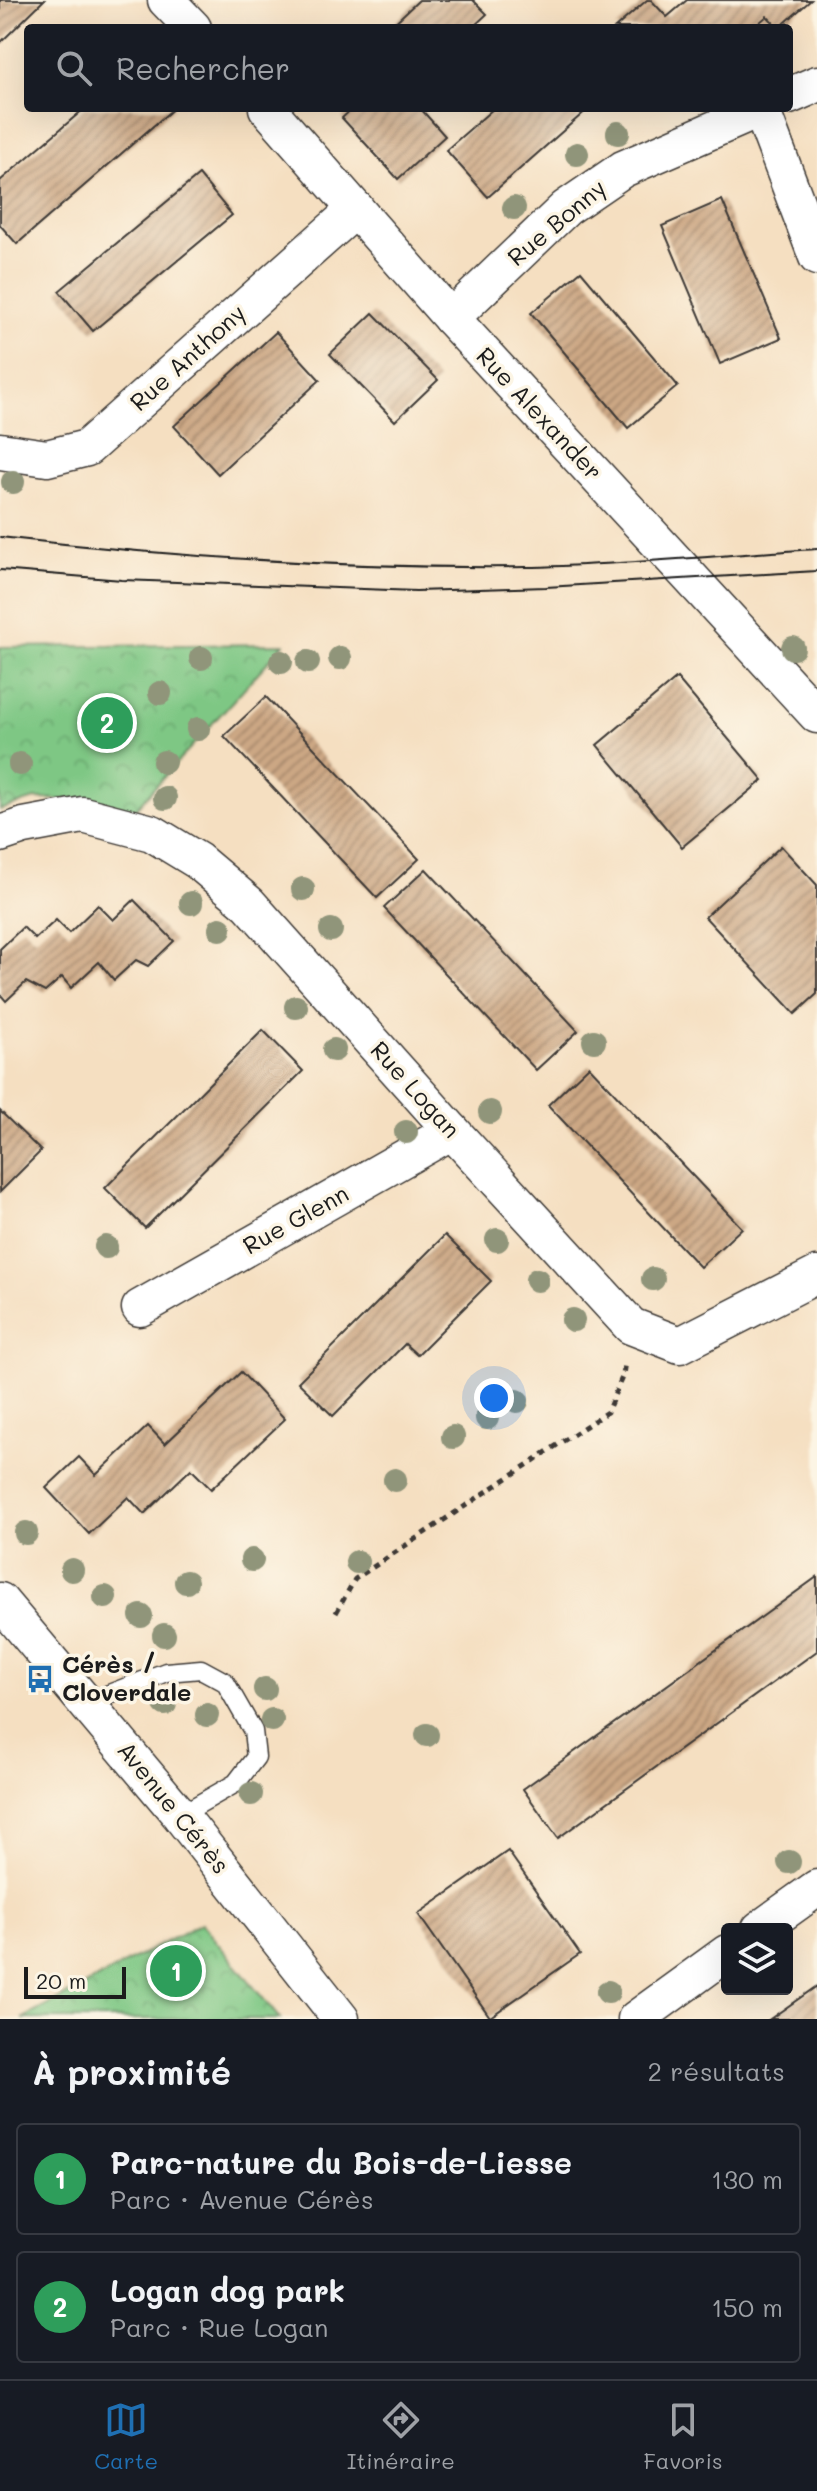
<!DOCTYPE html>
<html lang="fr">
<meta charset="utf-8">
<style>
body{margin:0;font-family:Mali,sans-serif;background:#20242c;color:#f1f3f6}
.controls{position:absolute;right:24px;bottom:24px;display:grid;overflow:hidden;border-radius:8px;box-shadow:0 8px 32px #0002}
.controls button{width:72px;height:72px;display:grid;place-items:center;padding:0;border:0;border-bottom:2px solid #363941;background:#171b24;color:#f1f3f6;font:40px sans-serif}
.scale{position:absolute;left:24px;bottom:20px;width:102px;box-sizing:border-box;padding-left:8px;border:4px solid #1c1c1c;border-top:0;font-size:22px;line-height:28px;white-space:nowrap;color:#1c1c1c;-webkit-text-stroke:6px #fcf5e5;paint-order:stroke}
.you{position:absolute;left:494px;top:1398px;width:28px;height:28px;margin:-20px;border:6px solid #fff;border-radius:50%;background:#1a73e8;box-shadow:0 0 0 12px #1a73e833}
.badge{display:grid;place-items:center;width:52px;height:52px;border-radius:50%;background:#1f6fb2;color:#fff;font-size:26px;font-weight:700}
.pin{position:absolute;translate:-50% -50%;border:4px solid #fff;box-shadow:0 2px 8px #0006}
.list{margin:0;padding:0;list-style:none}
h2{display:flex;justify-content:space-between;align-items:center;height:104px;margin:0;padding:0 32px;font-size:34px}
h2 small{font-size:26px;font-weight:400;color:#9ea1a6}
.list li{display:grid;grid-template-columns:52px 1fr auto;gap:24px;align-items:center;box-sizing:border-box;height:112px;margin:0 16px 16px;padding:0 16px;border:2px solid #363941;border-radius:8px}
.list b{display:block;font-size:30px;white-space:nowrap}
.list p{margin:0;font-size:26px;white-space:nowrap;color:#9ea1a6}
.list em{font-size:26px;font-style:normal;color:#9ea1a6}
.icon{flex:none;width:44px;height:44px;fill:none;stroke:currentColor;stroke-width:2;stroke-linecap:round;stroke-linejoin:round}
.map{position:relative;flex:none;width:817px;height:2019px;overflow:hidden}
.search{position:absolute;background:#171b24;box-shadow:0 8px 32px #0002;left:24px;right:24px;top:24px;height:88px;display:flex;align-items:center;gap:20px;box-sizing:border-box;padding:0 28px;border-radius:8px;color:#9ea1a6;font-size:30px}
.sheet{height:360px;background:#171b24}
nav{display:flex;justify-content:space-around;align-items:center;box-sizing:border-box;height:112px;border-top:2px solid #363941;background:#171b24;font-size:22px;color:#9ea1a6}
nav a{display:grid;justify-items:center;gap:4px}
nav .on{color:#1f6fb2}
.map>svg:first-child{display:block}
.park{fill:url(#park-crowns);stroke:#4d7250;stroke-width:2}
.building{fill:url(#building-hatch)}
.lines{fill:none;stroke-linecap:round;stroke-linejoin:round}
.lane-casing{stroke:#3d3935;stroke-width:21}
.street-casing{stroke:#3d3935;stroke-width:39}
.path{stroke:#3d3935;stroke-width:5;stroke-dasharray:6 6;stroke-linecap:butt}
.lane{stroke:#fff;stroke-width:18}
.street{stroke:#fff;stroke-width:36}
.tram{stroke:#1c1c1c;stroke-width:2}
.tree{fill:#90957a}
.labels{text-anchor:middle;stroke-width:7;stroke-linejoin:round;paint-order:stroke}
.street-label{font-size:24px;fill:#1c1c1c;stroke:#fcf5e5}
.poi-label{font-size:24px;font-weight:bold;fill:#1c1c1c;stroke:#fcf5e5;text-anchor:start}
</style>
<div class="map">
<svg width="817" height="2019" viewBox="0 0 817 2019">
<defs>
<pattern id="park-crowns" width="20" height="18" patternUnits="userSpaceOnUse" patternTransform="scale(2)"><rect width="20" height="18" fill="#7ec784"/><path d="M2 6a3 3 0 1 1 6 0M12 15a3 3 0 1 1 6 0" fill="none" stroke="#6caa71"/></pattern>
<pattern id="building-hatch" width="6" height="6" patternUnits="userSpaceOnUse" patternTransform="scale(2)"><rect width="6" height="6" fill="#cca784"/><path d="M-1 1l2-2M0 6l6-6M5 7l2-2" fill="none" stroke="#a5876b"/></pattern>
</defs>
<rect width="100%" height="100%" fill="#fcf5e5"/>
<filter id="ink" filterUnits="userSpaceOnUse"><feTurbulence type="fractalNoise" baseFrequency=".0125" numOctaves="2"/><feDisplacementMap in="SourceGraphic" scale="16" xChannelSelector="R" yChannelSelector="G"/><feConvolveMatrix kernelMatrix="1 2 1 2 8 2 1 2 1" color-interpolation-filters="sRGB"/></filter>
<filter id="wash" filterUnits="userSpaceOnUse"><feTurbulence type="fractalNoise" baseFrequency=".006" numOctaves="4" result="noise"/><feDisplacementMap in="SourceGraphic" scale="32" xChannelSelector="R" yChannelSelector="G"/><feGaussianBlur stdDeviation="1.8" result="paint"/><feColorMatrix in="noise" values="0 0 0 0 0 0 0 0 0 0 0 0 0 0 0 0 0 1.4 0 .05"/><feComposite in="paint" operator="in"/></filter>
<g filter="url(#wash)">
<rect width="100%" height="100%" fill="#f5dfc1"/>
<g class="park">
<polygon points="284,644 128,817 81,800 35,799 0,810 0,647"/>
<polygon points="201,1923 280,2019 22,2019"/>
</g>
<g id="blocks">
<g class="building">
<polygon points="0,0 44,0 0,43"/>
<polygon points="419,0 473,0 487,14 472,28 389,28"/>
<polygon points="647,0 651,0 667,17 687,0 811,0 779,28 767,16 753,28 615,28"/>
<polygon points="85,108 174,108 17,244 0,225 0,181"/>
<polygon points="353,108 420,108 445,136 398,179 342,118"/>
<polygon points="494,108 589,108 488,197 446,150"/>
<polygon points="199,175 232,215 93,331 59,291"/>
<polygon points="722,200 781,338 720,364 662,226"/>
<polygon points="581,271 678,386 628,428 531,313"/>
<polygon points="373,313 438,380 395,421 330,354"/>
<polygon points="276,332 320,380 218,474 174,426"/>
<polygon points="677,678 763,780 682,847 597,745"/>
<polygon points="266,697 419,859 377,898 224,736"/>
<polygon points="781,846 817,885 817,994 795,1014 705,917"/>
<polygon points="426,869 578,1031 536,1070 384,908"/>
<polygon points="134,900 174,941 148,966 136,960 114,980 99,962 71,988 62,977 45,992 26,982 6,1001 0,994 0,949 23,927 35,939 56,920 69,933 98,905 113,920"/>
<polygon points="263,1030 303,1071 145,1228 105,1188"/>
<polygon points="589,1066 742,1228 700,1267 548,1105"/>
<polygon points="0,1111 41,1151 0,1192"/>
<polygon points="445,1235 491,1281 417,1355 405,1344 333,1416 298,1382"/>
<polygon points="241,1372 285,1419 211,1489 191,1469 144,1514 128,1497 89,1534 46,1488 79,1457 96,1475 148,1426 165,1444"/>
<polygon points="817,1577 817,1651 558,1838 523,1789"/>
<polygon points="508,1851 580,1954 490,2017 418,1914"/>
<polygon points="817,1986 817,2019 770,2019"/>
</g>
</g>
</g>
<g filter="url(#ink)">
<use href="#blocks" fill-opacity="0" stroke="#3d3935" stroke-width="2"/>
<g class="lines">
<defs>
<polyline id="lane" points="86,1703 166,1672 201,1669 225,1682 253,1731 256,1757 236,1783 180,1815"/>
<g id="street">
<polyline points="166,0 193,28"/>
<polyline points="789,96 817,84"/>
<polyline points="267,108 451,318 817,715"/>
<polyline points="761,109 817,257"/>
<polyline points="451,318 566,208 623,169 763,108"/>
<polyline points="0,451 47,458 87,448 356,209"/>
<polyline points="0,834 24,826 83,815 152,833 198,861 249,904 452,1131 631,1326 680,1345 817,1275"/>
<polyline points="140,1308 452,1131"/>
<polyline points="0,1601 180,1815 341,2019"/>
<polyline points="760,1929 817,1888"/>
<polyline points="636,2019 727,1953"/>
</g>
</defs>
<use href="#lane" class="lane-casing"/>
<use href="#street" class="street-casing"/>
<polyline class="path" points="336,1613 355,1579 607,1412 623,1375 625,1361"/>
<use href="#lane" class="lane"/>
<use href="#street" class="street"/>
<g class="tram">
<path d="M0 537C174 557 351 569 526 567 623 565 720 555 817 549"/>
<polyline points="0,570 122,580 416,591 546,587 817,571"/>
</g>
</g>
<g class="tree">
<circle cx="618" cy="133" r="12"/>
<circle cx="577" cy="154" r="12"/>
<circle cx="514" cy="208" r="12"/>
<circle cx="13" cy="482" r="12"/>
<circle cx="793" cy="648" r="12"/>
<circle cx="201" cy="658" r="12"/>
<circle cx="340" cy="658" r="12"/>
<circle cx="281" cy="662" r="12"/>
<circle cx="308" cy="662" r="12"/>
<circle cx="160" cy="693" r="12"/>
<circle cx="198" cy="729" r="12"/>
<circle cx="164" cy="762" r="12"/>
<circle cx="20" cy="764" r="12"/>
<circle cx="165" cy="798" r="12"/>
<circle cx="303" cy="889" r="12"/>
<circle cx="191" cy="903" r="12"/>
<circle cx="220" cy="929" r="12"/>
<circle cx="331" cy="930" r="12"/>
<circle cx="296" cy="1007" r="12"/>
<circle cx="594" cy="1041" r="12"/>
<circle cx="334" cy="1050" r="12"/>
<circle cx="490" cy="1112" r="12"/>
<circle cx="406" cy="1132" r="12"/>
<circle cx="497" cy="1240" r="12"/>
<circle cx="106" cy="1247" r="12"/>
<circle cx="653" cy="1279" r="12"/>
<circle cx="537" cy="1280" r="12"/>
<circle cx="573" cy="1320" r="12"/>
<circle cx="517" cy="1401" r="12"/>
<circle cx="487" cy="1418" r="12"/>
<circle cx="453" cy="1437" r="12"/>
<circle cx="395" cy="1480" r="12"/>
<circle cx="26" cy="1533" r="12"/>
<circle cx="252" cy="1560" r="12"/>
<circle cx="357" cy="1562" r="12"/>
<circle cx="72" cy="1570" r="12"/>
<circle cx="186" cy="1582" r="12"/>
<circle cx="105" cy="1597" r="12"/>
<circle cx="141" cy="1616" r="12"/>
<circle cx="164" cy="1635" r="12"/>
<circle cx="265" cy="1689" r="12"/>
<circle cx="165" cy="1704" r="12"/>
<circle cx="207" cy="1715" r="12"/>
<circle cx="272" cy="1720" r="12"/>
<circle cx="427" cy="1735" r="12"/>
<circle cx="251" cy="1794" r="12"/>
<circle cx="789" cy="1862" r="12"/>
<circle cx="608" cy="1992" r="12"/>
</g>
</g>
<defs>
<symbol id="bus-bare" viewBox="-9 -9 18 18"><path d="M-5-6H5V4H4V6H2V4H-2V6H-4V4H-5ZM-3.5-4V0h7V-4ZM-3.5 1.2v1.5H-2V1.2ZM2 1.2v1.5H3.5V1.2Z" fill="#1f6fb2" stroke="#fcf5e5" stroke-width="2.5" paint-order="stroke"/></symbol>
</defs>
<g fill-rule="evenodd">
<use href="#bus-bare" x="20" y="1659" width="40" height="40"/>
</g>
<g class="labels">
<g class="street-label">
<text transform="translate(557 223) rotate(-40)" y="8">Rue Bonny</text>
<text transform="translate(188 358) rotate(-42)" y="8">Rue Anthony</text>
<text transform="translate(539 414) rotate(47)" y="8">Rue Alexander</text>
<text transform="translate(415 1090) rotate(48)" y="8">Rue Logan</text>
<text transform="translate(296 1220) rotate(-29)" y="8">Rue Glenn</text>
<text transform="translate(173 1808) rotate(51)" y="8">Avenue Cérès</text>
</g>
<g class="poi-label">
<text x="62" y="1673">Cérès /<tspan x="62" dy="28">Cloverdale</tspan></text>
</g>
</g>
</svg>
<div class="controls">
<button><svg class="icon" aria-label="layers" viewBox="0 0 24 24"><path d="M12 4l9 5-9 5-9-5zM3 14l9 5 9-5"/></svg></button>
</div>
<div class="scale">20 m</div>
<div class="you"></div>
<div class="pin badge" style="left:176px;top:1971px;background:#2e9e5b">1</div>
<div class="pin badge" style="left:107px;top:723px;background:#2e9e5b">2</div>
<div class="search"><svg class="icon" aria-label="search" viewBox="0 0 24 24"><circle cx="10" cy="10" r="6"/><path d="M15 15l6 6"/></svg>Rechercher</div>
</div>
<section class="sheet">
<h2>À proximité<small>2 résultats</small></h2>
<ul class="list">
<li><span class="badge" style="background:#2e9e5b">1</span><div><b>Parc-nature du Bois-de-Liesse</b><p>Parc · Avenue Cérès</p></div><em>130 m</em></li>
<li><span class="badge" style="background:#2e9e5b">2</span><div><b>Logan dog park</b><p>Parc · Rue Logan</p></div><em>150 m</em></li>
</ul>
</section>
<nav>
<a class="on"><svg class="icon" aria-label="map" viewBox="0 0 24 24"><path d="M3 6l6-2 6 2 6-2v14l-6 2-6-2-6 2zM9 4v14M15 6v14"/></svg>Carte</a>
<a><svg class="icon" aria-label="directions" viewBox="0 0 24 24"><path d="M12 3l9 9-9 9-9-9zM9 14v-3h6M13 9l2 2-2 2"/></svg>Itinéraire</a>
<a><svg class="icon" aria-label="saved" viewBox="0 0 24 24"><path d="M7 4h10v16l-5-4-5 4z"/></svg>Favoris</a>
</nav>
